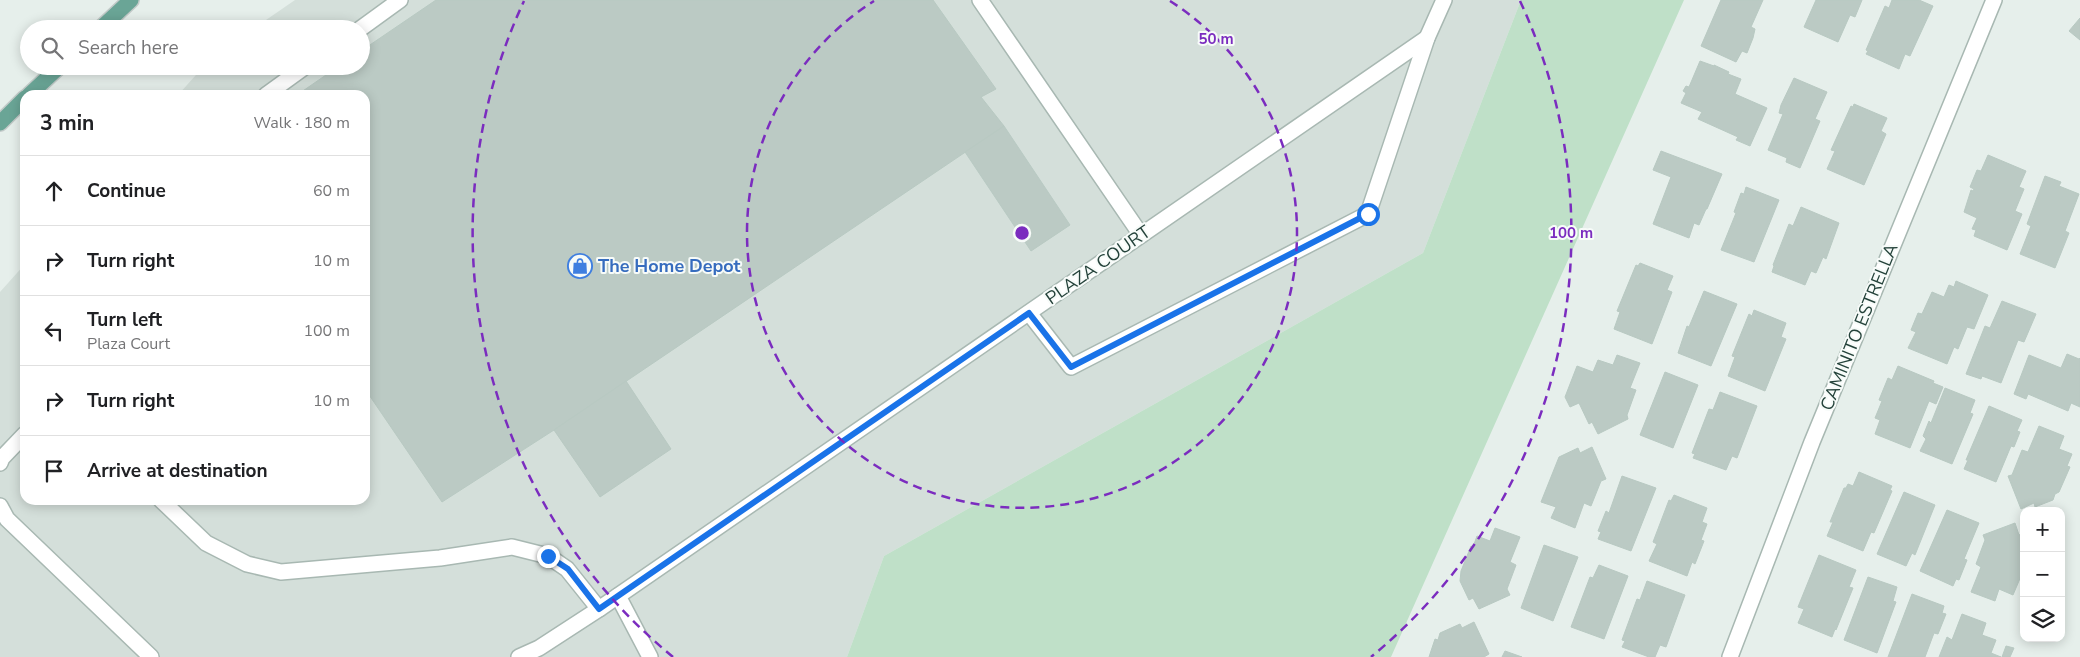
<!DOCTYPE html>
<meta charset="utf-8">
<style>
body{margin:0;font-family:"Nunito Sans",sans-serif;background:#f2f2f2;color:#202124}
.controls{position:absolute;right:15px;bottom:15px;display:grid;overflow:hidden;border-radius:10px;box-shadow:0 2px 12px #0003}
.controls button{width:45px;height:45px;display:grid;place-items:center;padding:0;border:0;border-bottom:1px solid #e0e0e0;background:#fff;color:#202124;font:25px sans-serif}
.stop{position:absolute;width:15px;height:15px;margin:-11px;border:4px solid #1a73e8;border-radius:50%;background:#fff}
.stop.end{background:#1a73e8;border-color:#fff;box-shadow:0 1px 5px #0008}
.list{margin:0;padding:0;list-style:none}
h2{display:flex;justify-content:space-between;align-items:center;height:65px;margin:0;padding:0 20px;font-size:21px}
h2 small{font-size:16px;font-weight:400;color:#757577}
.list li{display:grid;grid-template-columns:32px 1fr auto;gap:15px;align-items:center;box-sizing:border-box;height:70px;padding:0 20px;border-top:1px solid #e0e0e0}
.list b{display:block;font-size:19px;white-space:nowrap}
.list p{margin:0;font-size:16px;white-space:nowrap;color:#757577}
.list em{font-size:16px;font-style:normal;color:#757577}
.icon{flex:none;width:28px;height:28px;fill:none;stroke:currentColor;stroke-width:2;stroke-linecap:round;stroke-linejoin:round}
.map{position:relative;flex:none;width:2080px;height:657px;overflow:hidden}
.search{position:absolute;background:#fff;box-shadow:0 2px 12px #0003;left:20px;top:20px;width:350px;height:55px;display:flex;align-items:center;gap:12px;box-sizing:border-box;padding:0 18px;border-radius:28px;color:#757577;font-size:19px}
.panel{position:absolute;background:#fff;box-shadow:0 2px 12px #0003;left:20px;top:90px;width:350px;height:415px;border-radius:15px}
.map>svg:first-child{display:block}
.built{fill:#d4dfda}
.green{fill:#bfe0c8}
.building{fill:#bbcac4;stroke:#b8c9c2}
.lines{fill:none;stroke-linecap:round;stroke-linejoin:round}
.lane-casing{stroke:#a8b8b2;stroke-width:18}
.street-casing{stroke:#a8b8b2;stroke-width:18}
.primary-casing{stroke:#c2cac8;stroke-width:18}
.lane{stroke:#fff;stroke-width:15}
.street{stroke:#fff;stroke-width:15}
.primary{stroke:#6aa596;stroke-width:15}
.route{stroke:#1a73e8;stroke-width:6}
.ring{fill:none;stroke:#7b2cbf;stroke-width:2.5;stroke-dasharray:9 6}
.labels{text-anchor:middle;stroke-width:4;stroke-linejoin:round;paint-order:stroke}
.street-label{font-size:18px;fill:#24423a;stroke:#f7fbf9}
.shop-label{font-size:18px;font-weight:bold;fill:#366cbe;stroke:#f7fbf9;text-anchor:start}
.centre{fill:#7b2cbf;stroke:#f7fbf9;stroke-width:2.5}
.ring-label{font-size:15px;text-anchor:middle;font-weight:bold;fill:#7b2cbf;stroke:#f7fbf9;stroke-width:4;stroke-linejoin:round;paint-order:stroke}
</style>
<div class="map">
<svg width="2080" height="657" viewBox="0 0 2080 657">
<rect width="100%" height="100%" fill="#e6efeb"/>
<polygon class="built" points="295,0 1521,0 1423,253 884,556 847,657 0,657 0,292 25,264 25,500 365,500 365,95 178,95 204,66 361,66 361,29 253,29"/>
<polygon class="green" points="1521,0 1684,0 1391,657 847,657 884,556 1423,253"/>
<g class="building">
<polygon points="436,0 933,0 996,89 981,97 1004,126 554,430 442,502 365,389 365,95 297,95 339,66 361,66 361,51"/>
<polygon points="1721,0 1763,0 1751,27 1755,29 1753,38 1747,53 1742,51 1736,62 1701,46"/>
<polygon points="1816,0 1862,0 1855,17 1850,15 1838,42 1804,27"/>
<polygon points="1892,0 1919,0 1933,6 1910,56 1905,54 1899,69 1866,54 1868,51 1866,50 1885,6 1889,8"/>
<polygon points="2080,18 2080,40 2069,31"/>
<polygon points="1700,61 1714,66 1714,65 1729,72 1728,74 1741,79 1735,94 1767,108 1750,146 1736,140 1738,137 1698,119 1702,112 1681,103 1686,93 1683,91 1686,86 1689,87"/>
<polygon points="1794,78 1827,92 1815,119 1820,121 1800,168 1786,162 1787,158 1768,150 1783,114 1779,113 1781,105"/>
<polygon points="1854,104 1887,118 1881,131 1886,134 1864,185 1827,169 1835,151 1831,150 1851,106 1853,107"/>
<polygon points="1004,126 1070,225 1031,251 965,152"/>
<polygon points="1661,151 1722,174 1707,209 1706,209 1699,225 1694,223 1689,238 1653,224 1671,177 1653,170"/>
<polygon points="1988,155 2026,171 2019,187 2024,189 2015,211 2022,214 2007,250 1974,236 1976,230 1972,229 1977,218 1964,212 1971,190 1973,191 1974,189 1970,187 1977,170 1981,171"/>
<polygon points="2045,176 2061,182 2059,186 2079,194 2065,231 2069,233 2055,268 2020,254 2031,226 2027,224"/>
<polygon points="1746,187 1779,200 1754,262 1721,250 1736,213 1734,212 1741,193 1744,194"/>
<polygon points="1801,207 1839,223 1826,259 1823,257 1816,273 1811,271 1805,285 1772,272 1774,266 1773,265 1789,224 1793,226"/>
<polygon points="1640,263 1673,276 1667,290 1672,292 1652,344 1614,329 1620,312 1617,311 1636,265 1638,266"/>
<polygon points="1956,281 1988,295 1974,329 1967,327 1958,349 1954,347 1947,364 1908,348 1916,332 1911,330 1918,313 1922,314 1932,292 1944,297 1949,285 1954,287"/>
<polygon points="1704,291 1737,304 1711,366 1678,353 1687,326 1689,327"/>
<polygon points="2002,301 2036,314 2024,342 2018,340 2001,383 1982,376 1981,379 1966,374 1985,326 1990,328"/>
<polygon points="1754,310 1786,323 1781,337 1786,339 1765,391 1728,376 1735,357 1732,356 1749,314 1752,316"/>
<polygon points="2067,354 2079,359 2080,358 2080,407 2071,403 2068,411 2028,394 2026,399 2014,394 2029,355 2061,368"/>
<polygon points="1617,355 1640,363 1630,388 1636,390 1627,415 1628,419 1598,434 1592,422 1589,424 1579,403 1570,407 1565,397 1577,366 1593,372 1598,360 1613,365"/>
<polygon points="1898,366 1934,381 1933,383 1943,387 1936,404 1929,401 1910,448 1875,434 1880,420 1875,418 1882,401 1879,400 1888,378 1892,380"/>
<polygon points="1665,372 1698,385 1673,448 1640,435"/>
<polygon points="626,381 671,449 600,497 554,430"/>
<polygon points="1945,388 1975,400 1970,413 1973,414 1952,464 1920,451 1926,439 1923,436 1929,421 1931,423"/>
<polygon points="1720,392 1757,406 1737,458 1732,456 1726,470 1693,458 1695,454 1692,453 1709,409 1713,410"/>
<polygon points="1989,406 2022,420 2017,431 2020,432 2014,447 2011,446 1996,482 1964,469 1968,460 1966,460"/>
<polygon points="2039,426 2064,436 2059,449 2072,454 2067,466 2070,467 2059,492 2055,494 2053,500 2035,507 2034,503 2021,509 2008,476 2012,475 2022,450 2028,452"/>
<polygon points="1592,447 1606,479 1601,481 1591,506 1584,503 1575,528 1551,518 1556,507 1541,502 1559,457 1578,448 1580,453"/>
<polygon points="1859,472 1892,486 1890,490 1892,491 1874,533 1871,532 1863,551 1827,536 1833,522 1830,522 1844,488 1846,488 1848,484 1853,486"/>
<polygon points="1622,476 1656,488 1631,551 1598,539 1601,532 1598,531 1606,511 1609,513"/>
<polygon points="1904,492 1935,505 1915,555 1912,553 1906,566 1877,554"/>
<polygon points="1674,495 1707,508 1702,522 1707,524 1701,540 1704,541 1695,564 1692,562 1687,576 1649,561 1657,544 1653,542 1669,500 1671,501"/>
<polygon points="1947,510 1979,523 1964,559 1967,560 1959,580 1956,579 1953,586 1920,571"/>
<polygon points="2015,523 2019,535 2024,533 2024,569 2013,595 1999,589 1995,601 1971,592 1981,567 1976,564 1985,540 1983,535"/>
<polygon points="1495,528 1520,537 1510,562 1516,565 1507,589 1510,595 1479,609 1473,598 1469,600 1460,581 1461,571 1471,546 1473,547 1477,536 1490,541"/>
<polygon points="1544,545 1578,557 1553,621 1521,608"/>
<polygon points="1819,555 1856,570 1849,587 1853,588 1836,630 1835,629 1832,637 1798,623 1804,609 1798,607"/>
<polygon points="1599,565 1628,576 1604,639 1571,627 1590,577 1593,578"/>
<polygon points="1868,577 1897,587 1893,601 1896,602 1877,653 1844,640"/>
<polygon points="1647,581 1685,595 1666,647 1660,645 1655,657 1649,657 1622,647 1625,641 1622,640 1637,599 1640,600"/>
<polygon points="1912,594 1944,606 1942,613 1946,614 1938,634 1934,633 1925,657 1888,657"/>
<polygon points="1962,614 1986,623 1982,635 1996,640 1991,653 2001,657 1939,657 1947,637 1952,640"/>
<polygon points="1474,622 1489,654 1484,657 1429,657 1435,639 1438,640 1440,633 1460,624 1462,628"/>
<polygon points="2006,646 2014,648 2010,657 2002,657"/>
<polygon points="1505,651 1522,657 1502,657"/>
</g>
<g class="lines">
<defs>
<g id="lane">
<polyline points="980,0 1141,235"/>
<polyline points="360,29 400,0"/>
<polyline points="266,95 306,66"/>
<polyline points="1029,313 1071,367 1368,214 1427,38 1444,0"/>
<polyline points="0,463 2,458 25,434"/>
<polyline points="161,500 206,543 247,564 281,572 440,558 512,547 548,556 567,569 599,609"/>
<polyline points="0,506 7,519 151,657"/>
<polyline points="618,596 650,657"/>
</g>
<g id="street">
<polyline points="519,657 539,648 599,609 1427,38"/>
<polyline points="1730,657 1812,442 1994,0"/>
</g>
<g id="primary">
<polyline points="100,29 131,0"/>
<polyline points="29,95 60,66"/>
<polyline points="0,123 25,98"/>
</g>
</defs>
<use href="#lane" class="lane-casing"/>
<use href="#street" class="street-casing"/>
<use href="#primary" class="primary-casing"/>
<use href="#lane" class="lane"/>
<use href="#street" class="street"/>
<use href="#primary" class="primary"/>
</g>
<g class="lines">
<polyline class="route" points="548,556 568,569 599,609 1029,313 1071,367 1368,214"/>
</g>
<g class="ring">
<path d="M1170 1A275 275 0 1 1 874 1"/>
<path d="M673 657A549 549 0 0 1 524 1M1520 1A549 549 0 0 1 1371 657"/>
</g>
<defs>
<symbol id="shop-ring" viewBox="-11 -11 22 22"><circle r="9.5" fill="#f7fbf9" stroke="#3f7fe0" stroke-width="1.5"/><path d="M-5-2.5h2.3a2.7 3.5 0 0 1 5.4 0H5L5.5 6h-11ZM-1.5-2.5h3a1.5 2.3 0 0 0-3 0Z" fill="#3f7fe0"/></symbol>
</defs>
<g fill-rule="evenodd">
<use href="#shop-ring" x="566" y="252" width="28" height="28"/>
</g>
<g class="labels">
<g class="street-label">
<text transform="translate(1098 265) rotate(-35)" y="6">PLAZA COURT</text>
<text transform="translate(1859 327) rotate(-68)" y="6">CAMINITO ESTRELLA</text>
</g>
<g class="shop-label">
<text x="598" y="272">The Home Depot</text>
</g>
</g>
<circle cx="1022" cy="233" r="8" class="centre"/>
<g class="ring-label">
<text x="1216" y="44">50 m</text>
<text x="1571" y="238">100 m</text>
</g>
</svg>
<div class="controls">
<button>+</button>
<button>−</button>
<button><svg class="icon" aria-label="layers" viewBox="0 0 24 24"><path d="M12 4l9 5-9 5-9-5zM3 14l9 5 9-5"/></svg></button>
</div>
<div class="stop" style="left:1368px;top:214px"></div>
<div class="stop end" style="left:548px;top:556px"></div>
<div class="search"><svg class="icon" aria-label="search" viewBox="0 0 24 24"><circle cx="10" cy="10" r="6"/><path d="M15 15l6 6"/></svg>Search here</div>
<section class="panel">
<h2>3 min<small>Walk · 180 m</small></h2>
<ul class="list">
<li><svg class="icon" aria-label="ahead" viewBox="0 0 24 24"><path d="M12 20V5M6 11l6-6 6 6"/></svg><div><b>Continue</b></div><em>60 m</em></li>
<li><svg class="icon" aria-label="right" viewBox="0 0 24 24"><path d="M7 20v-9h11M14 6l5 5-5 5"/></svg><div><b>Turn right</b></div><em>10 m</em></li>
<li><svg class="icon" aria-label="left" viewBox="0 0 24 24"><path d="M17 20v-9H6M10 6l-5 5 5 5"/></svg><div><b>Turn left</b><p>Plaza Court</p></div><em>100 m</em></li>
<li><svg class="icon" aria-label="right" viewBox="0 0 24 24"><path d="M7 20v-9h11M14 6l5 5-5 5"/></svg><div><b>Turn right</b></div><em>10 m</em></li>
<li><svg class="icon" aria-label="arrive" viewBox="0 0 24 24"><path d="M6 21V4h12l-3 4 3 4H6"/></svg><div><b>Arrive at destination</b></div></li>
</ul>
</section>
</div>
